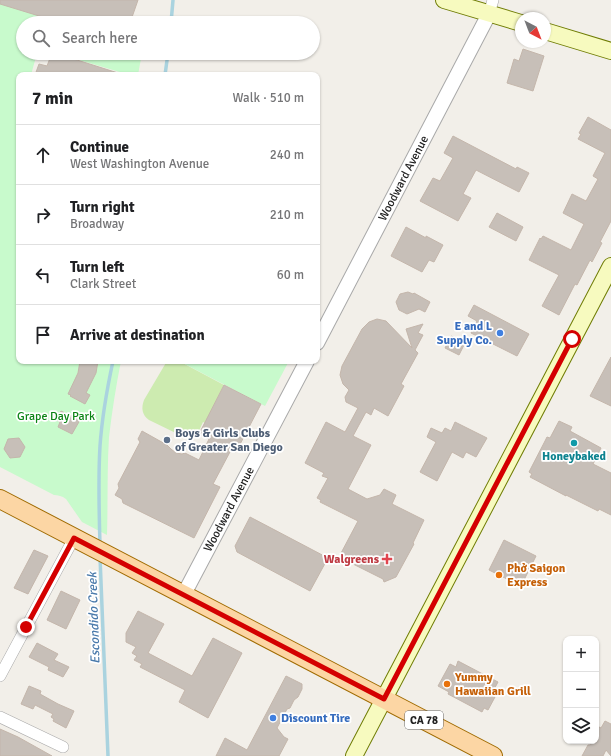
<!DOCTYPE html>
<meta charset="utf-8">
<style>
body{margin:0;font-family:Signika,sans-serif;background:#f2f2f2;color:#202124}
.controls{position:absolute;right:12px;bottom:12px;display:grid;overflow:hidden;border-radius:8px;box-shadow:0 1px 3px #0004}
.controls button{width:36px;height:36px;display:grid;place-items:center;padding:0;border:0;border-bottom:1px solid #e0e0e0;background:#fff;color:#202124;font:20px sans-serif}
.compass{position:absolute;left:515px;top:12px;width:36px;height:36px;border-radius:50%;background:#fff;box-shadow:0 1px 3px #0004;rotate:138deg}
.stop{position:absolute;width:12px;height:12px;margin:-9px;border:3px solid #d40000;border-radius:50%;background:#fff}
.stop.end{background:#d40000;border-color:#fff;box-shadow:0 1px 4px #0008}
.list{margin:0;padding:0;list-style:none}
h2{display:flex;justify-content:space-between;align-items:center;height:52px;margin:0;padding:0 16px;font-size:17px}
h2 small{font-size:13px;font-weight:400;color:#757577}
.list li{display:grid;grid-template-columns:26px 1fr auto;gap:12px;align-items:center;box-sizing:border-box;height:60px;padding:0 16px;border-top:1px solid #e0e0e0}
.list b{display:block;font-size:15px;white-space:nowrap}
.list p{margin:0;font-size:13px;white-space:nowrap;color:#757577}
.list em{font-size:13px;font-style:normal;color:#757577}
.icon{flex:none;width:22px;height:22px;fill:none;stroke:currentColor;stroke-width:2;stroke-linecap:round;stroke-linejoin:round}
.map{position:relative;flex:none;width:611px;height:756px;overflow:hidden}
.search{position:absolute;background:#fff;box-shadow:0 1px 3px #0004;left:16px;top:16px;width:304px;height:44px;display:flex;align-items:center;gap:10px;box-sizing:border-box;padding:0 14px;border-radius:22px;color:#757577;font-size:15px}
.panel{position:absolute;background:#fff;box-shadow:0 1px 3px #0004;left:16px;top:72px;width:304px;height:292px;border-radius:8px}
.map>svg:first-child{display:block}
.grass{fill:#cdebb0}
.park{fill:#c8facc}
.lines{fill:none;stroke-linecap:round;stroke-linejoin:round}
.stream{stroke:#aad3df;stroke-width:3.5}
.building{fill:#c7bfb8;stroke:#c4b6ab}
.minor-casing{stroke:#a9a9a9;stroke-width:12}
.tertiary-casing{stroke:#a9a9a9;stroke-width:16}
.secondary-casing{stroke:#707d05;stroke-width:18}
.primary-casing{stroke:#a06b00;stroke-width:20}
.minor{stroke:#fff;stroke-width:11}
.tertiary{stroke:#fff;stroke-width:14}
.secondary{stroke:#f7fabf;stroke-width:16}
.primary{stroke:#fcd6a4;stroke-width:18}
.route{stroke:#d40000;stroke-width:5}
.shop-dot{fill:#3f7fe0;stroke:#fff;stroke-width:1.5}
.service-dot{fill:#5c6f8a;stroke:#fff;stroke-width:1.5}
.culture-dot{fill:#0f9aa8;stroke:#fff;stroke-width:1.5}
.health-dot{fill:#e0444e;stroke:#fff;stroke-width:1.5}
.food-dot{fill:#e8710a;stroke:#fff;stroke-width:1.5}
.labels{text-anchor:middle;stroke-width:3.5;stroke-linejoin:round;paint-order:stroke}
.shield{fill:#fff;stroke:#646464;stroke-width:1}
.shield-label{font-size:11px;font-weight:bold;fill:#222}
.street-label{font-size:12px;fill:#222;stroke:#fff}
.shop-label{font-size:12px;font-weight:bold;fill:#366cbe;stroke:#fff;text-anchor:end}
.park-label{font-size:12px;fill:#0c8416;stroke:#fff}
.service-label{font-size:12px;font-weight:bold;fill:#4e5e75;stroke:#fff;text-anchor:start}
.culture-label{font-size:12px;font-weight:bold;fill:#0d838f;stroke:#fff}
.health-label{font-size:12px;font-weight:bold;fill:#be3a42;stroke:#fff;text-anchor:end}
.food-label{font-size:12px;font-weight:bold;fill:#c56008;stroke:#fff;text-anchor:start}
.water-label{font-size:13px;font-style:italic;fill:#4a7aab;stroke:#fff}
</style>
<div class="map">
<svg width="611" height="756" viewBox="0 0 611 756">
<rect width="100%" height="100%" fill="#f2efe9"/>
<path class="grass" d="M167 361H179L224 385 205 423 203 422 198 433 190 429 186 438 149 420C142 415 141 408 144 400Z"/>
<g class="park">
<path d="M0 0 73 23H23V53H37L31 75H19V115L17 121 19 122V361H121C116 386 112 411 109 437 107 470 108 502 107 535L82 522 66 499C62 496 58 495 54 495L0 467Z"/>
<polygon points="55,53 142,53 138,75 130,75"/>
<polygon points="179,361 289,361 265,406"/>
</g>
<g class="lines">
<g class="stream">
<polyline points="171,23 173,0"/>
<polyline points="165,75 168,53"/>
<path d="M100 545C99 512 98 479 100 446 102 417 107 389 113 361"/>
<polyline points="100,557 108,756"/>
</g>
</g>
<g class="building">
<polygon points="0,0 138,0 130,23 62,23 0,4"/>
<polygon points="523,49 544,56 533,91 507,83 514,59 519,61"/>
<polygon points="52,53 55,53 118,73 117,75 35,75 39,64 47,66"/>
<polygon points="588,117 611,130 611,221 600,242 602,243 592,262 590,260 577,285 575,284 559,315 542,306 559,275 529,260 540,238 541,239 543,236 571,250 584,224 563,213 572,194 586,201 598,179 593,176 605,153 578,139 581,134 579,133"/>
<polygon points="453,136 516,169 517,167 529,173 519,192 476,170 463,194 471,198 458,221 420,201 433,178 440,181 453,158 444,153"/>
<polygon points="497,213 523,227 516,241 489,227"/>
<polygon points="406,227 426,238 426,236 443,245 434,262 429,260 422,272 391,256"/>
<polygon points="408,292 413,294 414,293 430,302 425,312 419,309 407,314 399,310 396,302 400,294"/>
<polygon points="474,305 529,334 517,356 471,333 477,321 468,316"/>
<polygon points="377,319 386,321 412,348 406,329 423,324 418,333 423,335 415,350 418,353 401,384 404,386 388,416 374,408 371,415 366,412 353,436 371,445 348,489 367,499 380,495 384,489 396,495 392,504 424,520 413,543 414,544 396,577 384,582 383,579 353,564 353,562 340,555 358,521 320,502 321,500 317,498 328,478 322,476 324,473 305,463 326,422 345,432 358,408 346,402 345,397 349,390 343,384 340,375 342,366 362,329 369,322"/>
<polygon points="451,336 465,343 459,355 445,348"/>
<polygon points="611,357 611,406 590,396"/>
<polygon points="80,361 98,361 96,373 86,393 90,395 85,404 70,396 71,395 68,394 78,373"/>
<polygon points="224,385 261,404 236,452 231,450 213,484 220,487 194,538 123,503 122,499 115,495 119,488 118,484 140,442 138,439 142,431 167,445 171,449 176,453 182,454 185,453 199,460 209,439 199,434"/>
<polygon points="61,411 80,420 72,434 58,427 60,422 57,420"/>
<polygon points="559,421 572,427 570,431 601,448 593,464 611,473 611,515 599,509 598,511 566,495 566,496 530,477 532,474 529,472 545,441 547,437 550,438"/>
<polygon points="455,422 487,438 476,457 466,452 463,458 452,452 437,481 420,472 436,442 427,437 431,428 442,433 445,428 451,431"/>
<polygon points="19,438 25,447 20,457 10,458 4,449 8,439"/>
<polygon points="250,517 328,558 310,591 237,552 235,546"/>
<polygon points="504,540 536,556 521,586 489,570"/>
<polygon points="34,550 48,556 28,594 14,588"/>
<polygon points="61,591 80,600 66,629 47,620"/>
<polygon points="138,611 164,624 148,653 192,676 213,638 242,653 208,718 179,702 185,690 140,667 142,664 134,660 137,656 132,653 136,647 126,642 126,633"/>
<polygon points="37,643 58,654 54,660 69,667 63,677 48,670 49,667 29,657"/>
<polygon points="458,661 498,682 491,695 495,697 488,710 484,708 482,712 448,694 449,692 438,686 450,664 456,667"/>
<polygon points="286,676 302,684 302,689 298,697 294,700 290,708 287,709 277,728 284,737 288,739 279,756 216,756 225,738 247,750"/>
<polygon points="29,686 41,691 40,694 58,704 74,711 66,728 53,721 54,719 51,717 53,714 35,705 33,709 21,704"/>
<polygon points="605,721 611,724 611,756 606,750 603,756 582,756 588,745 590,745 592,741 596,741 596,733 599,727 601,728"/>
<polygon points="0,729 18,737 52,756 0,756"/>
</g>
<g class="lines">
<defs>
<g id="minor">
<polyline points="489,14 493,0"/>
<polyline points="0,676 74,538"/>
<polyline points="0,717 63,747"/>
</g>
<g id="tertiary">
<path id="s1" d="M317 343 489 14"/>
<path id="s2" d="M184 594 307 361"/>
</g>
<g id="secondary">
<polyline points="444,0 521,23"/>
<polyline points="545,31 611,51"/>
<polyline points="354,756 611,266"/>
</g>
<polyline id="primary" points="0,499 493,756"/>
</defs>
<use href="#minor" class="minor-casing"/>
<use href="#tertiary" class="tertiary-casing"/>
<use href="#secondary" class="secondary-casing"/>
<use href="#primary" class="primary-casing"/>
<use href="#minor" class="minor"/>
<use href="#tertiary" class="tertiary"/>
<use href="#secondary" class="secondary"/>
<use href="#primary" class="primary"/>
</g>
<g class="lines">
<polyline class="route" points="26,627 74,538 384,699 572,339"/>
</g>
<g class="shop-dot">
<circle cx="500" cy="333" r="4"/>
<circle cx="273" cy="718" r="4"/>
</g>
<circle class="service-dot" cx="167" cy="440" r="4"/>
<circle class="culture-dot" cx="574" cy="443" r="4"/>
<path class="health-dot" d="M385 553h4v4h4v4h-4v4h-4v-4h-4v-4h4z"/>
<g class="food-dot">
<circle cx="499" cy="575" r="4"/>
<circle cx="447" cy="684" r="4"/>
</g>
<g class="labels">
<rect class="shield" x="405" y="711" width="38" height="18" rx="3"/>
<g class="shield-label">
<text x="424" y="724">CA 78</text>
</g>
<g class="street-label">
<text dy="4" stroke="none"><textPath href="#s1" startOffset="186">Woodward Avenue</textPath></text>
<text dy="4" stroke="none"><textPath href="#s2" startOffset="96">Woodward Avenue</textPath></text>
</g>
<g class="shop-label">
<text x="492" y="330">E and L<tspan x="492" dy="14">Supply Co.</tspan></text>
<text x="281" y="722" text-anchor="start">Discount Tire</text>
</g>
<g class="park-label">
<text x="56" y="420">Grape Day Park</text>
</g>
<g class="service-label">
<text x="175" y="437">Boys &amp; Girls Clubs<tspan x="175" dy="14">of Greater San Diego</tspan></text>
</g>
<g class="culture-label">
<text x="574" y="460">Honeybaked</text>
</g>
<g class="health-label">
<text x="379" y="563">Walgreens</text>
</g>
<g class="food-label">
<text x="507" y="572">Phở Saigon<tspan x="507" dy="14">Express</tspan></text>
<text x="455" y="681">Yummy<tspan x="455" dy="14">Hawaiian Grill</tspan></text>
</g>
<g class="water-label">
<text transform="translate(93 618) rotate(-92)" y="5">Escondido Creek</text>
</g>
</g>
</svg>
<div class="controls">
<button>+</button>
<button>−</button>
<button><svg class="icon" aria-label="layers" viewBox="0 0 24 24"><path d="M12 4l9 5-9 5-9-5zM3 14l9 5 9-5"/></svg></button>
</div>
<svg class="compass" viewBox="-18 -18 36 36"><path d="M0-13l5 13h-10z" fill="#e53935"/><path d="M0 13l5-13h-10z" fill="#757577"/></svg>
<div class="stop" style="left:572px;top:339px"></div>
<div class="stop end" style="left:26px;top:627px"></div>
<div class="search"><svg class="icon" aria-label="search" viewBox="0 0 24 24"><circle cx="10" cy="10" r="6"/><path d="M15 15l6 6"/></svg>Search here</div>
<section class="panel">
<h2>7 min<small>Walk · 510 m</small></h2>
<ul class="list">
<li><svg class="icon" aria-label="ahead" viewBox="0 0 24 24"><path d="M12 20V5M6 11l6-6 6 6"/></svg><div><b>Continue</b><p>West Washington Avenue</p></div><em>240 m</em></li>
<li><svg class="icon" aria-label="right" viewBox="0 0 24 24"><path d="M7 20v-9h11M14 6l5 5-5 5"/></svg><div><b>Turn right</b><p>Broadway</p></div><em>210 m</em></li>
<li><svg class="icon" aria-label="left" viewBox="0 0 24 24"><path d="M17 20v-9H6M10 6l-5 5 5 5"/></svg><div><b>Turn left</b><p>Clark Street</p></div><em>60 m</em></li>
<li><svg class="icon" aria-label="arrive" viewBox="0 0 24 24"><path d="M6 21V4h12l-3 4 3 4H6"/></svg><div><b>Arrive at destination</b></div></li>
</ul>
</section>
</div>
